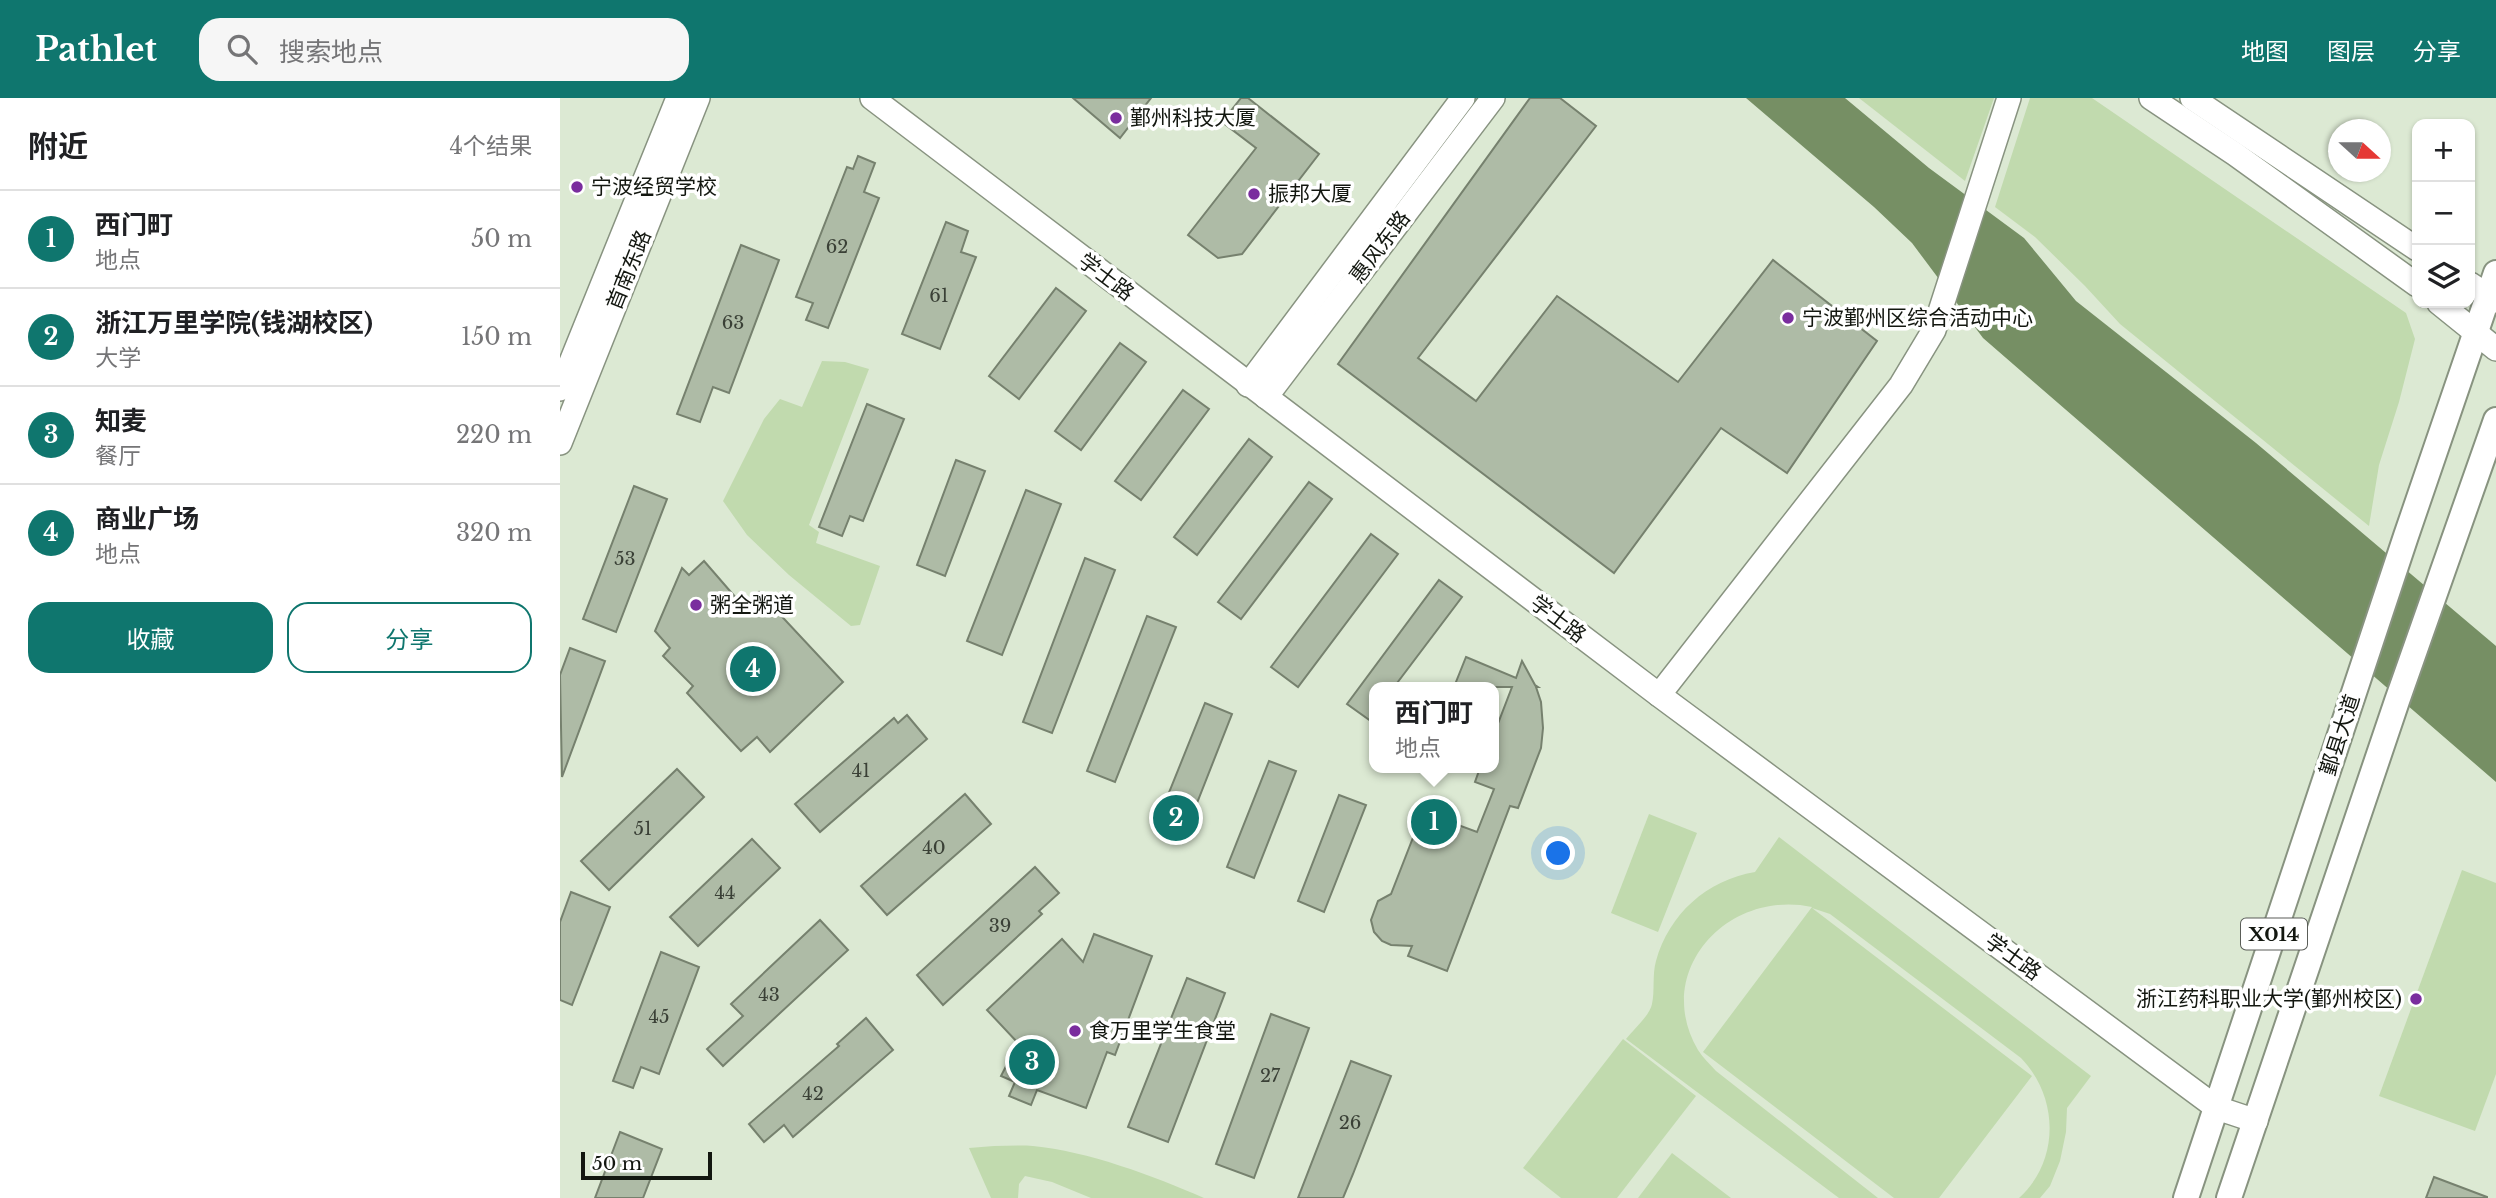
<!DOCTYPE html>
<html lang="zh">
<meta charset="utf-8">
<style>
body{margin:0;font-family:"Libre Baskerville","Noto Sans SC",serif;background:#f6f6f6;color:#202124}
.controls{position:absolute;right:21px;top:21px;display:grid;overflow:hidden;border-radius:14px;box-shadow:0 2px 5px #0004}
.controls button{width:63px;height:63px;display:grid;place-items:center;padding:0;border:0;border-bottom:2px solid #e0e0e0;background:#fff;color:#202124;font:35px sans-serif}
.compass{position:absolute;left:1768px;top:21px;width:63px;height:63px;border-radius:50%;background:#fff;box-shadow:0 2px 5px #0004;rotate:111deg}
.scale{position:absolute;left:21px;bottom:18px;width:131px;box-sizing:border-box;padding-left:7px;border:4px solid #131710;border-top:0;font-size:19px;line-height:24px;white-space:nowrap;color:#131710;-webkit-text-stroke:5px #fff;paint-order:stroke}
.you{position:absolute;left:999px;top:756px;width:24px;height:24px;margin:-18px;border:5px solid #fff;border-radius:50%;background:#1a73e8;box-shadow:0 0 0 10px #1a73e833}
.badge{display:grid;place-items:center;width:46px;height:46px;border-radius:50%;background:#0f766e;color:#fff;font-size:23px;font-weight:700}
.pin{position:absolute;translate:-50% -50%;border:4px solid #fff;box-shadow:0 2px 7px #0006}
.popup{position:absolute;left:809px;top:584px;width:130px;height:91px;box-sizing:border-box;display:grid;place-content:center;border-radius:14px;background:#fff;filter:drop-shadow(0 2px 5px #0005);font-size:23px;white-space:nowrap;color:#757577}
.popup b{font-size:26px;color:#202124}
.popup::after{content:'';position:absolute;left:50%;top:100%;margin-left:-14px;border:14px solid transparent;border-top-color:#fff}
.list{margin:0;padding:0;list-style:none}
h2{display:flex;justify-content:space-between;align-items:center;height:91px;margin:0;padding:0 28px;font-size:30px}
h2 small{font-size:23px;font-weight:400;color:#757577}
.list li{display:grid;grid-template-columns:46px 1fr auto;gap:21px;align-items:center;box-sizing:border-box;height:98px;padding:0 28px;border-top:2px solid #e0e0e0}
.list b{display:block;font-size:26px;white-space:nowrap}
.list p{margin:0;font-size:23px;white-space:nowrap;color:#757577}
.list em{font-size:23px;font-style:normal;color:#757577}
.actions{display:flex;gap:14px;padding:21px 28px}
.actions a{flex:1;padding:16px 0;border:2px solid #0f766e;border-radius:21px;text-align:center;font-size:24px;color:#0f766e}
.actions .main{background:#0f766e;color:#fff}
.icon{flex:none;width:38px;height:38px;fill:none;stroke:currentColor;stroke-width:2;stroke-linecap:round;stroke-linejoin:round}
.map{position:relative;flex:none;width:1936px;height:1100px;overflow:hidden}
header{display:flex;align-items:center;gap:42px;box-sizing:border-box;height:98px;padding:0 35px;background:#0f766e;color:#fff}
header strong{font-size:33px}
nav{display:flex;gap:38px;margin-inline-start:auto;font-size:24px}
.search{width:490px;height:63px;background:#f6f6f6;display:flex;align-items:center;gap:18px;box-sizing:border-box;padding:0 24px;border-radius:21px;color:#757577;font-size:26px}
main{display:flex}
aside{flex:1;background:#fff}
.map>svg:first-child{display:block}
.green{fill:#c1daae}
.water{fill:#768f64}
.building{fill:#aebba6;stroke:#76816e;stroke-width:2}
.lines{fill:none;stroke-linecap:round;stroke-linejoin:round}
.secondary-casing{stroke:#889380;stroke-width:26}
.primary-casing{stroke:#889380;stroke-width:28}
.secondary{stroke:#fff;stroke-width:23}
.primary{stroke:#fff;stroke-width:24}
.poi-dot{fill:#7a2d9e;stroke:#fff;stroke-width:2.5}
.labels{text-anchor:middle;stroke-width:7;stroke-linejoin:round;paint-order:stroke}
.number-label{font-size:18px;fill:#3a4036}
.shield{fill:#fff;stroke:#5a5d58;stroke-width:2}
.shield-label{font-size:19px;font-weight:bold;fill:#131710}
.poi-label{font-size:21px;fill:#131710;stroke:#fff;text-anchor:start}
.street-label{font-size:21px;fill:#131710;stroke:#fff}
</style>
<header>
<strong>Pathlet</strong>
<div class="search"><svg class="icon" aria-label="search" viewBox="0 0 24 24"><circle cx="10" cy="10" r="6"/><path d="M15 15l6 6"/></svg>搜索地点</div>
<nav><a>地图</a><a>图层</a><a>分享</a></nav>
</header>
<main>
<aside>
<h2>附近<small>4个结果</small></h2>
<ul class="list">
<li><span class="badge">1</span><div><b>西门町</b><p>地点</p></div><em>50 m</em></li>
<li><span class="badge">2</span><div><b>浙江万里学院(钱湖校区)</b><p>大学</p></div><em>150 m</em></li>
<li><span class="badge">3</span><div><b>知麦</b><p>餐厅</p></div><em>220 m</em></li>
<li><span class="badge">4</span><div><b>商业广场</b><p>地点</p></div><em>320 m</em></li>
</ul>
<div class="actions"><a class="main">收藏</a><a>分享</a></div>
</aside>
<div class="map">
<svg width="1936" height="1100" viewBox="0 0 1936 1100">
<rect width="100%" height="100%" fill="#dce9d3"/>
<g class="green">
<polygon points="1299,0 1434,0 1405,83"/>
<polygon points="1470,0 1532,0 1846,215 1855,241 1839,304 1819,367 1809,428 1560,226 1525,188 1475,139 1435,109"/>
<polygon points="262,263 285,264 309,271 249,427 259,434 256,445 320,468 300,527 291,528 229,477 187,437 163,403 204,321 220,301 242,309"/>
<polygon points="1089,716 1137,735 1098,834 1051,815"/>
<path d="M1219 739 1531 978 1507 1010 1506 1034 1500 1063 1490 1088 1480 1100H1459C1500 1063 1499 999 1461 960L1270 816 1252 810 1472 978 1379 1100H1334L1143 954 1252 809C1167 791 1092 874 1138 952 1143 960 1150 966 1156 973L1318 1100H1279L1066 941C1074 931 1090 917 1092 906 1095 893 1092 877 1096 863 1109 816 1147 782 1195 774Z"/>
<polygon points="1902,772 1936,785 1936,976 1915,1033 1819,998"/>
<polygon points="1063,941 1136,998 1057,1100 1001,1100 963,1070"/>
<path d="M434 1048C447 1048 460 1047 473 1048 527 1053 594 1078 644 1100H531L492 1084 465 1078 459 1086 458 1100H431L409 1050Z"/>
<polygon points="1112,1055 1171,1100 1078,1100"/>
</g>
<polygon class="water" points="1186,0 1285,0 1369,70 1464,140 1516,203 1696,345 1936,548 1936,684 1423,240 1352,145 1314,109"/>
<g class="building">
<polygon points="513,0 591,0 560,40"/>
<polygon points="681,0 688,0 759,56 682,156 658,160 628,137 696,50 662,24"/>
<polygon points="970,0 1000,0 1036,28 858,260 916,303 997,198 1118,284 1213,162 1317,243 1227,375 1161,330 1054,475 778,266"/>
<polygon points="298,58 315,65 304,94 319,100 268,230 246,222 253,205 236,199 287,69 293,71"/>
<polygon points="386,124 408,133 401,154 416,159 380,251 342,236"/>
<polygon points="181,147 219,162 169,295 153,289 140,324 117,316"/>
<polygon points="496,190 526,213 459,301 429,278"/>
<polygon points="560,245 586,264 521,352 495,333"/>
<polygon points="623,292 649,311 581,402 555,383"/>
<polygon points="307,306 344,321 303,423 290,418 282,438 259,429"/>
<polygon points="689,341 712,359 637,457 614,439"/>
<polygon points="396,362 425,373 385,478 357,467"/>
<polygon points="749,384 772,401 681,521 658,504"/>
<polygon points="74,388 107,401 56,534 23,521"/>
<polygon points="466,392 501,406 442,557 407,543"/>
<polygon points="811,436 838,456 738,589 711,569"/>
<polygon points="525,460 555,472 492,635 463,624"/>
<polygon points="144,463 183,508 199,494 283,584 210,654 197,639 181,653 127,595 133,588 103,558 110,550 95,533 122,470 129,477"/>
<polygon points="879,482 902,499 834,589 815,589 815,626 787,606"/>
<polygon points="587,518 616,529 555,684 527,673"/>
<polygon points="10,550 45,563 2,679 0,577"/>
<polygon points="906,559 956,580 962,563 975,587 978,589 976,589 981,604 983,630 981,650 958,710 950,708 887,873 848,858 852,848 831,847 822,843 814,834 811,822 818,803 831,796 863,714 917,734 934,691 915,684 920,670 934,670 934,636 952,589 894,589"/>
<polygon points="645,605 672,616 626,733 598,722"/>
<polygon points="347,617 367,641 260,734 235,706 334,620 338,625"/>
<polygon points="709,663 736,673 694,780 667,769"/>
<polygon points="117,671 144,699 49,792 21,763"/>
<polygon points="405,696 431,726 327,817 301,788"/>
<polygon points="779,697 806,707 764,814 738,803"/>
<polygon points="192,741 220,770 138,848 110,819"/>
<polygon points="475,769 499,795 479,813 482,816 383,907 357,877"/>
<polygon points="11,794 50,809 12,907 0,902 0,824"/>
<polygon points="260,822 288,852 163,968 147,951 183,918 171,906"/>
<polygon points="534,836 592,858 555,957 547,954 526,1010 477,992 471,1007 449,998 455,984 441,978 458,945 427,912 502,841 523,864"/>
<polygon points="101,854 139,869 99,976 81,969 73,990 53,983"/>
<polygon points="627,880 665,895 608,1044 568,1029"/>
<polygon points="711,916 749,930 694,1080 656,1066"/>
<polygon points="306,920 333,952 233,1039 224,1027 204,1044 189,1026 279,948 277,946"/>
<polygon points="791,963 831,978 793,1076 783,1100 738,1100"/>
<polygon points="60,1034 102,1051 83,1100 35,1100"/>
<polygon points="1874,1079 1927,1099 1927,1100 1866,1100"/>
</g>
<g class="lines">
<defs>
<g id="secondary">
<polyline points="312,0 1099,597 1657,1010 1696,1023"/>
<polyline points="1591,0 1675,56 1857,187"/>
<polyline points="1632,0 1857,151"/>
<polyline points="1910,186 1936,203"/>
<polyline points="1879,205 1936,251"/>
<polyline points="688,287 903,0"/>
<polyline points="0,291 118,0"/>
<polyline points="706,299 933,0"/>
<polyline points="0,345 138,0"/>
<polyline points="1099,597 1341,287 1374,232 1449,0"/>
</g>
<g id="primary">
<polyline points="1626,1100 1846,438 1936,175"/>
<polyline points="1669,1100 1837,603 1936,322"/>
</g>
</defs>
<use href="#secondary" class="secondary-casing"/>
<use href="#primary" class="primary-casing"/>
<use href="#secondary" class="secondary"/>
<use href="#primary" class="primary"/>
</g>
<g class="poi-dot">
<circle cx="556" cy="20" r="7"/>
<circle cx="17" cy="89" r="7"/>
<circle cx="694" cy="96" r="7"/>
<circle cx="1228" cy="220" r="7"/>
<circle cx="136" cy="507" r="7"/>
<circle cx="1856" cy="901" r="7"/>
<circle cx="515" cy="933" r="7"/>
</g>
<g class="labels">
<g class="number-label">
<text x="277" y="155">62</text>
<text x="379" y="204">61</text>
<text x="173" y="231">63</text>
<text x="65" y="467">53</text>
<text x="301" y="679">41</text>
<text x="83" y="737">51</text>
<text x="374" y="756">40</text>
<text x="165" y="801">44</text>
<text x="440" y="834">39</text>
<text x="209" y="903">43</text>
<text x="99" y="925">45</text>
<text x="710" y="984">27</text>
<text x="253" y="1002">42</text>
<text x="790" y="1031">26</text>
</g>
<rect class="shield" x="1681" y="820.5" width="66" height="31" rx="5"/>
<g class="shield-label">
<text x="1714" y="843">X014</text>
</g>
<g class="poi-label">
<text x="570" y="27">鄞州科技大厦</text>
<text x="31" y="96">宁波经贸学校</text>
<text x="708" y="103">振邦大厦</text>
<text x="1242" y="227">宁波鄞州区综合活动中心</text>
<text x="150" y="514">粥全粥道</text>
<text x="1842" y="908" text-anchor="end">浙江药科职业大学(鄞州校区)</text>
<text x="529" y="940">食万里学生食堂</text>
</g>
<g class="street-label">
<text transform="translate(820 149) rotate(-53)" y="7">惠风东路</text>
<text transform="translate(69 172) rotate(-68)" y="7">首南东路</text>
<text transform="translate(546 179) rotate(37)" y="7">学士路</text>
<text transform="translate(998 521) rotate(37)" y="7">学士路</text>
<text transform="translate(1780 637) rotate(-72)" y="7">鄞县大道</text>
<text transform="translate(1453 859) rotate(36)" y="7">学士路</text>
</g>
</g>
</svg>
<div class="controls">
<button>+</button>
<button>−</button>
<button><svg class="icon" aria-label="layers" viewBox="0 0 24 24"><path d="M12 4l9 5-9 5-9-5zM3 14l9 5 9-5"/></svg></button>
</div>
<svg class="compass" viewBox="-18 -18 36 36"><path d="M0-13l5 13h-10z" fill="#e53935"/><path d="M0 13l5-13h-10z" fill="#757577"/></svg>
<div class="scale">50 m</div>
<div class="you"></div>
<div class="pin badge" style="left:874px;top:724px">1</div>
<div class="popup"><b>西门町</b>地点</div>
<div class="pin badge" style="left:616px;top:720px">2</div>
<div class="pin badge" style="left:472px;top:964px">3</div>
<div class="pin badge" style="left:193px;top:571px">4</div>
</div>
</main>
